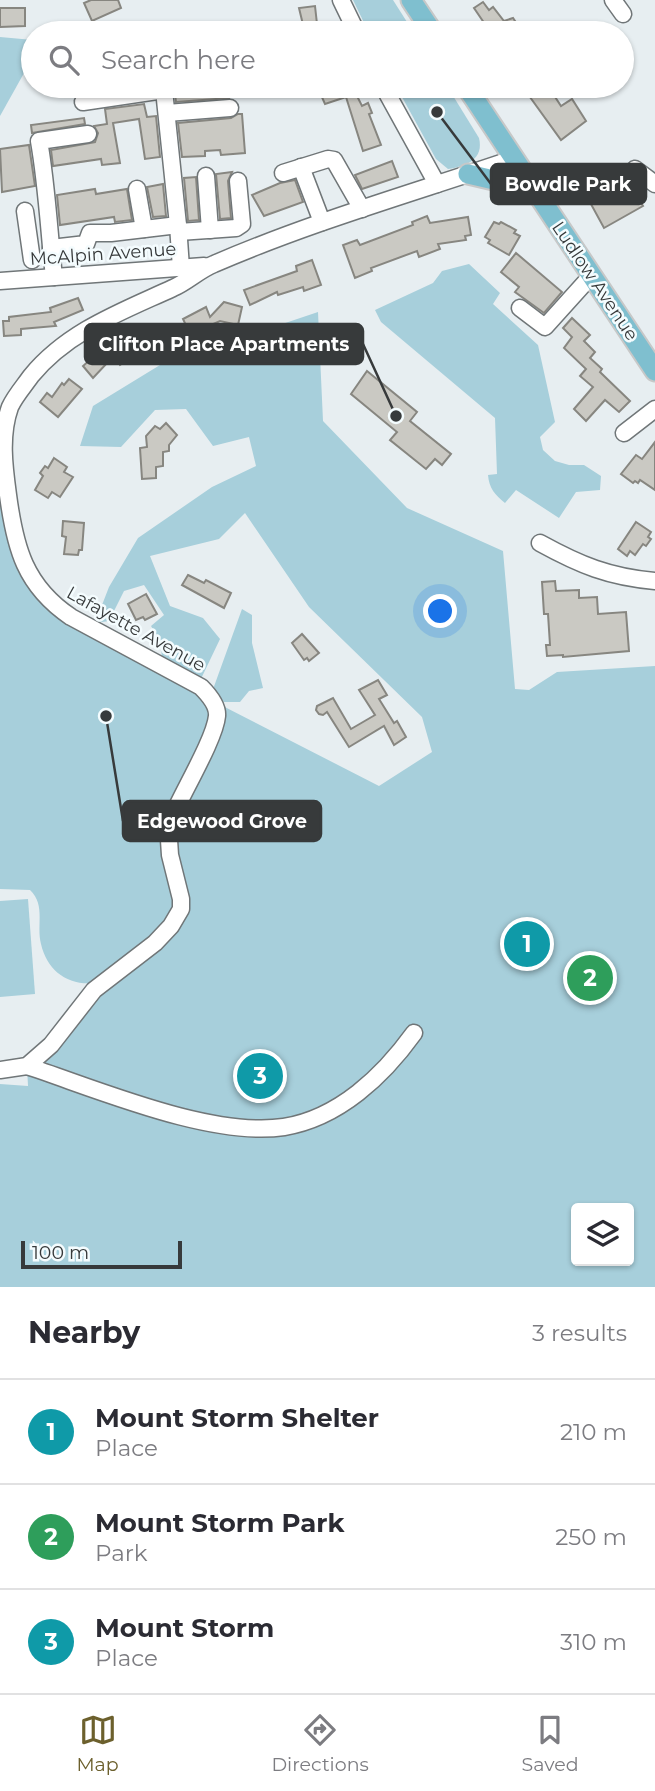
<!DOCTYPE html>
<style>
body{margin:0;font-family:Montserrat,sans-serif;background:#f7f7f7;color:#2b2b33}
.controls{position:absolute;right:21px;bottom:21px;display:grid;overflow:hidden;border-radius:7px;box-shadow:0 2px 5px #0004}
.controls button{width:63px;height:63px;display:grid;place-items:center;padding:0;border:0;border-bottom:2px solid #e1e1e2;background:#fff;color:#2b2b33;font:35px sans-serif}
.scale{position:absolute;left:21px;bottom:18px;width:161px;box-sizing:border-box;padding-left:7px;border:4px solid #373a3b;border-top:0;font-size:19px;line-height:24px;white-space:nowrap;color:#373a3b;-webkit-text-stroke:5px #f4fcfe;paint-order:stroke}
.you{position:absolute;left:441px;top:612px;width:24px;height:24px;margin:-18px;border:5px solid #fff;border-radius:50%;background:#1a73e8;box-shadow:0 0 0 10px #1a73e833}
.badge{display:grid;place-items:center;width:46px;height:46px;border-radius:50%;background:#6c602d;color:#fff;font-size:23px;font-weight:700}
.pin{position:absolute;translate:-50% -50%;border:4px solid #fff;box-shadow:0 2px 7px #0006}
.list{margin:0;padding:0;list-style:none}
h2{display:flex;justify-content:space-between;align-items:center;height:91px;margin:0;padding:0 28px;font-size:30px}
h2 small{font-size:23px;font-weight:400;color:#7c7c81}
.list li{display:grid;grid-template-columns:46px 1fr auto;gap:21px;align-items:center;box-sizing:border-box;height:105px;padding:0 28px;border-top:2px solid #e1e1e2}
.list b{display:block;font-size:26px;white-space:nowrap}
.list p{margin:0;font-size:23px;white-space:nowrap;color:#7c7c81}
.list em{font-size:23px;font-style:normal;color:#7c7c81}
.icon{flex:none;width:38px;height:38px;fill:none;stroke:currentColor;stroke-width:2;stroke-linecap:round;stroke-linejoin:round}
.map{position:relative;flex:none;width:655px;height:1287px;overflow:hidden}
.search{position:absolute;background:#fff;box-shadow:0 2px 5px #0004;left:21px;right:21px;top:21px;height:77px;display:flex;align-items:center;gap:18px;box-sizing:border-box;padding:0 24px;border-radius:38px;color:#7c7c81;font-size:26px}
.sheet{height:406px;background:#fff}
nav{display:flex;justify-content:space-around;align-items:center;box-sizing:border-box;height:98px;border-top:2px solid #e1e1e2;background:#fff;font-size:19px;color:#7c7c81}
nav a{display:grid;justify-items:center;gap:4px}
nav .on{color:#6c602d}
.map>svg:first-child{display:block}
.green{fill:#a7cfdb;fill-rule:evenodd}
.building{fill:#cac9c3;stroke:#878680;stroke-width:2}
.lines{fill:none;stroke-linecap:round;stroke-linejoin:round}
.minor-casing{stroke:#707678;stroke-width:19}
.major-casing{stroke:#c7c8c8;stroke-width:23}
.minor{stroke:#fff;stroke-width:16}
.major{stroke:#7fbfcf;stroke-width:19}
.labels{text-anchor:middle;stroke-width:5;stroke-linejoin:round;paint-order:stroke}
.street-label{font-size:18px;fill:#373a3b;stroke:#f4fcfe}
.leader{fill:none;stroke:#373a3b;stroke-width:2.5}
.callout-dot{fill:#373a3b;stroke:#f4fcfe;stroke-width:2.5}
.callout{fill:#373a3b;stroke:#373a3b;stroke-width:2.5}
.callout-label{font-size:19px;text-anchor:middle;font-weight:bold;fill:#fff}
</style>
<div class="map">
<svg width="655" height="1287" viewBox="0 0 655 1287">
<rect width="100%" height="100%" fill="#e7eef1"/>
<g class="green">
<polygon points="353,0 393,0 414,33 369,33"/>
<polygon points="0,37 33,40 33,57 0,116"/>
<path d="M396 86H447L479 138C484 159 467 166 448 169L436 159Z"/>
<path d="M469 264 500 293 493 304 538 345 555 422 540 437 543 450 555 461 569 465H584L601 476 600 490 576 492 559 518 516 490 505 503C495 495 489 488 488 475L497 474 495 418 381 322 375 310 433 283 442 271Z"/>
<path d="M318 312 323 421 407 508 503 551 515 689 529 690 557 672 655 666V1287H0V1084L28 1086 27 1066 94 990 177 918 169 840 212 733 213 701 379 786 432 752 422 717 309 607 245 513 219 539 150 556 170 606 203 618 220 639 199 683 162 662 161 643 151 626 164 615 144 585 124 591 109 621 95 623 109 587 138 538 212 487 256 466 249 437 213 446 186 409 155 410 121 447 80 446 93 406 160 365ZM576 1208H629V1261H576Z"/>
<path d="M0 490 23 573 154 668 206 699 212 719 172 813 173 908 160 930 95 983C67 986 47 970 41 944 36 925 46 905 30 890L0 889Z"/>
<polygon points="242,609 252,615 252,643 263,688 249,691 240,702 224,702 212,692"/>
<polygon points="28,899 35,994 0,997 0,901"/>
</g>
<g class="building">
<polygon points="91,0 118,0 121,8 92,21 84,3"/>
<polygon points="483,2 489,10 493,7 504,21 513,18 523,33 491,33 474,8"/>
<polygon points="315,6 318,33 305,33 299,8"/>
<polygon points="0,8 25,8 25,26 0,27"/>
<polygon points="345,86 352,86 362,106 368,103 372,113 369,114 381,145 363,151 346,97 325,104 321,95"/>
<polygon points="522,86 548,86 561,106 572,99 586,121 561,140"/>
<polygon points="227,89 229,98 176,102 175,94"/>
<polygon points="144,104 147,117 156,116 160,157 145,159 139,119 113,123 120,163 102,165 101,159 53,166 51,150 95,142 98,133 94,126 107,124 105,109"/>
<polygon points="238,114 242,114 245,153 221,155 220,150 205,151 205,156 182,157 178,123 231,118"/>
<polygon points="84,118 85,124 32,133 31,125"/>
<polygon points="29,145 35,186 2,192 0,149"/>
<polygon points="392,161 398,177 362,189 355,175"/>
<polygon points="232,172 228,181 231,218 220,219 216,174"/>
<polygon points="196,177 199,220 188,221 184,178"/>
<polygon points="295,180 303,202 264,216 252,195 280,183"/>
<polygon points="627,180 643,206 604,228 586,195 594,191 597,198"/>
<polygon points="163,184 166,216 153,217 147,187"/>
<polygon points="95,189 96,194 127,189 132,220 115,222 114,217 60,225 57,195"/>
<polygon points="427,216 430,223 468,217 471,235 465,236 466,240 438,244 440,249 419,257 417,251 371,268 372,271 355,278 343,245 357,240 360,245 413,225 412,222"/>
<polygon points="494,222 499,224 501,222 516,230 514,233 520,236 509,255 488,243 490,240 485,237"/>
<polygon points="516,253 562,292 544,313 515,292 519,287 501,272"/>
<polygon points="312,260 321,285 304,291 303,287 278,295 277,292 250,305 244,290 297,271 296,266"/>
<polygon points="78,298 83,310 54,322 56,326 21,329 21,335 4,336 3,321 9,321 9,317 51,312 50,308"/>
<polygon points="224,302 242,307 238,325 220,321 190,334 183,319 206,307 210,317"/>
<polygon points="572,318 590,335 584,341 595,352 590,358 602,369 600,372 630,401 619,412 605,400 586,421 574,409 593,387 580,376 586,369 564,348 572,337 563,328"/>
<polygon points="136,336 138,339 142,337 147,345 143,348 144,350 120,365 112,353"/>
<polygon points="100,351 109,361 93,378 83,366"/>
<polygon points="367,371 417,412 410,421 451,454 442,465 435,459 426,469 390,440 397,432 351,394"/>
<polygon points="69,379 82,389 58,417 40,402 47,393 52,397 62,383 64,385"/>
<polygon points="166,423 177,435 169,445 169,451 163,452 163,466 156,467 156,478 142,479 140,448 147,447 146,436 155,426 160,429"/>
<polygon points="655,442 655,490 640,480 638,483 635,481 633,483 621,474 636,455 642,459"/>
<polygon points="54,458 67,467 64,472 73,477 60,497 52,492 48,498 35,490 43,476 40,473 45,466 48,468"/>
<polygon points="63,521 84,523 82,550 79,550 78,555 64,554 66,537 62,536"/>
<polygon points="636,522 651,532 648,537 651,539 646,546 643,544 635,555 630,551 627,556 618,549"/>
<polygon points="188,575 204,583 206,580 231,593 224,608 182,585"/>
<polygon points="555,581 556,591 579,590 579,598 597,597 598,614 626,612 629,651 563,657 563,655 547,656 546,645 550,645 548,614 544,614 542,582"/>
<polygon points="146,594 157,614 145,620 143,617 136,620 128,604"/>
<polygon points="302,634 319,653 309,661 307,658 304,660 292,643"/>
<polygon points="378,680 387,695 379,699 394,723 397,721 406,737 394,745 384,726 349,747 327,712 323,715 319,714 316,710 317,706 333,698 351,729 375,715 359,690"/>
<polygon points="520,923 527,925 529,929 531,928 541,945 538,954 533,957 535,959 527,963 509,929"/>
</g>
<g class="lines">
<defs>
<g id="minor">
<polyline points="341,0 357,33"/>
<polyline points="613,0 623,14"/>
<polyline points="383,86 437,184"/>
<polyline points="83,102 164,90 178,225"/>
<polyline points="167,113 230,108"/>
<polyline points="301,167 322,222"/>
<polyline points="635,169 655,184"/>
<polyline points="283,173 328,159 334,160 362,209"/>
<polyline points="206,176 210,230"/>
<polyline points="137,189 144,229"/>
<polyline points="25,211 32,260"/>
<polyline points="179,232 236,228 242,224 238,181"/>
<polyline points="51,248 86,244 90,233 111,233 178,225 181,268"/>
<path d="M54 277C49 232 47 186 39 141L88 134"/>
<polyline points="0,281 204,266"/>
<polyline points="520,308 545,327 591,276"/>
<polyline points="624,433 655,409"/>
<path d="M540 543C580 565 609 577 655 581"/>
<path d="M27 1066C97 1089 211 1138 284 1127 339 1118 383 1076 414 1033"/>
<path d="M0 1070 27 1066 51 1045 94 990 155 943 171 926 181 909V899L170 855 169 840 174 813C184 790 215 738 217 716 218 705 208 694 201 687L71 617C25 586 15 548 8 495 4 466 0 435 10 407 15 396 24 386 31 376 68 331 121 312 173 288 187 282 199 270 214 264 311 222 413 193 513 159"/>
</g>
<g id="major">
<polyline points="411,0 433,33"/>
<polyline points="466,86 655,371"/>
<polyline points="468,174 532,189"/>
</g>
</defs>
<use href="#minor" class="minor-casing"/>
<use href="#major" class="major-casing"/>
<use href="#minor" class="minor"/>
<use href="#major" class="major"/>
</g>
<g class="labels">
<g class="street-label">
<text transform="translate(103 254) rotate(-4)" y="6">McAlpin Avenue</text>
<text transform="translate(595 281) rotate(56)" y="6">Ludlow Avenue</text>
<text transform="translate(136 629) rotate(29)" y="6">Lafayette Avenue</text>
</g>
</g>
<path class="leader" d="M437 112L491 184M396 416L363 344M106 716L123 821"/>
<g class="callout-dot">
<circle cx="437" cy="112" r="7"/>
<circle cx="396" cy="416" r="7"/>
<circle cx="106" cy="716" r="7"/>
</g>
<g class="callout">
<rect x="491" y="164" width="155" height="40" rx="7"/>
<rect x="85" y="324" width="278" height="40" rx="7"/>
<rect x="123" y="801" width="198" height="40" rx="7"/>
</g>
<g class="callout-label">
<text x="568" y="191">Bowdle Park</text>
<text x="224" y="351">Clifton Place Apartments</text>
<text x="222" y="828">Edgewood Grove</text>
</g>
</svg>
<div class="controls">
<button><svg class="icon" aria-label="layers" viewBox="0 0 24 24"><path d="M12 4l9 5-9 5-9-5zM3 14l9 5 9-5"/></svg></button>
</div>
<div class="scale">100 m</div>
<div class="you"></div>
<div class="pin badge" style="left:527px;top:944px;background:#0f9aa8">1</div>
<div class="pin badge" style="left:590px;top:978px;background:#2e9e5b">2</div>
<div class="pin badge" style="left:260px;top:1076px;background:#0f9aa8">3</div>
<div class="search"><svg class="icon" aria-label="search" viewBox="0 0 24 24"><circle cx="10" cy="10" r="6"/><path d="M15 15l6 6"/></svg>Search here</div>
</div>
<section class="sheet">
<h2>Nearby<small>3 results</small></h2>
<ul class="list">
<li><span class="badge" style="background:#0f9aa8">1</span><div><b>Mount Storm Shelter</b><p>Place</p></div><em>210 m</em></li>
<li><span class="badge" style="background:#2e9e5b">2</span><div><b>Mount Storm Park</b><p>Park</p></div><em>250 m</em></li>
<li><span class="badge" style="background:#0f9aa8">3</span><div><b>Mount Storm</b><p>Place</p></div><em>310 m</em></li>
</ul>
</section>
<nav>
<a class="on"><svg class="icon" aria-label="map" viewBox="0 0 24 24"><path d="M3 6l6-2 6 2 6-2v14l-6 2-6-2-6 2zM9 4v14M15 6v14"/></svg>Map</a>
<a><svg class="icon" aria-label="directions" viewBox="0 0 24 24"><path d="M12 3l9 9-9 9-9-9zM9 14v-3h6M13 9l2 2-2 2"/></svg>Directions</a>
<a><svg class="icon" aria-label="saved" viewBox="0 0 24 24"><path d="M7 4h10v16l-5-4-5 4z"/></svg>Saved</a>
</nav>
